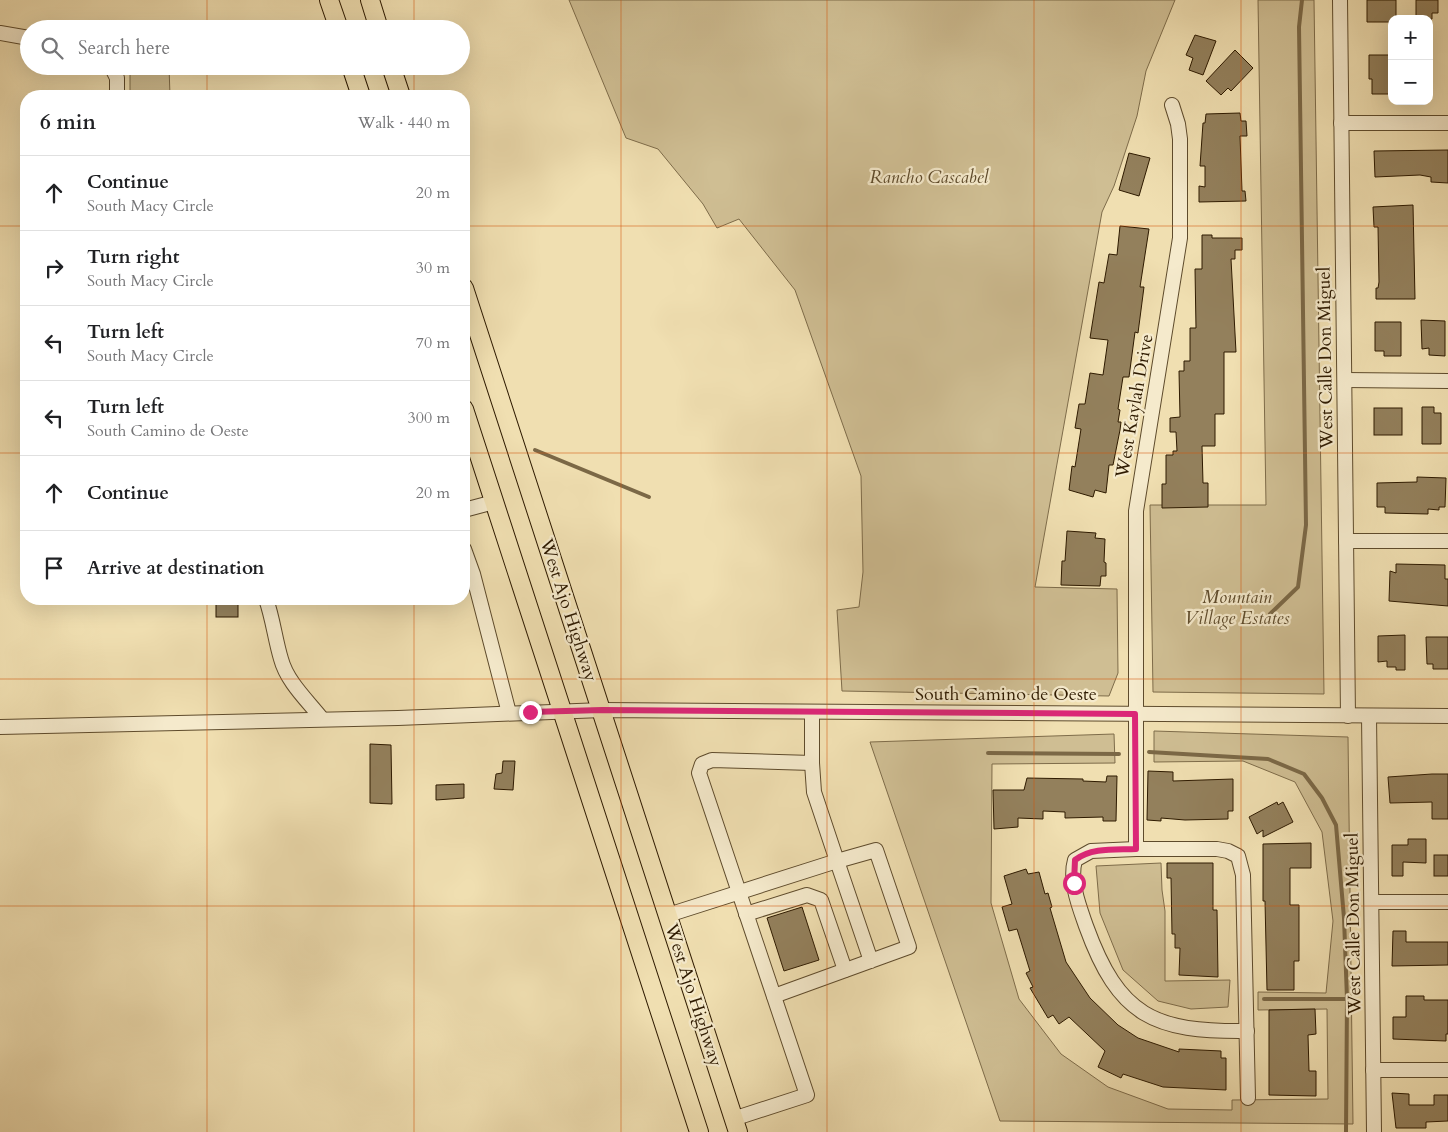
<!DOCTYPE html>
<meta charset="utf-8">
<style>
body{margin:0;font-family:Cardo,serif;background:#f2f2f2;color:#202124}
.controls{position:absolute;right:15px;top:15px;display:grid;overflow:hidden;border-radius:10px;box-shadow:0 5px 20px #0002}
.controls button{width:45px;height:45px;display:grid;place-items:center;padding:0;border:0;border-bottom:1px solid #e0e0e0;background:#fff;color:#202124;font:25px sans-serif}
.stop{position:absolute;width:15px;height:15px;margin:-11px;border:4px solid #db2777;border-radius:50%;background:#fff}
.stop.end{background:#db2777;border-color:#fff;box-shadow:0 1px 5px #0008}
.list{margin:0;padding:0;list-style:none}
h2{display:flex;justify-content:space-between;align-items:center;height:65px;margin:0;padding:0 20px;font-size:21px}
h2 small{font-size:16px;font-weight:400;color:#757577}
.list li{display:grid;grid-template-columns:32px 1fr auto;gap:15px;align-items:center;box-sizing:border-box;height:75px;padding:0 20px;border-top:1px solid #e0e0e0}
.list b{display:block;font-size:19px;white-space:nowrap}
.list p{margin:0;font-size:16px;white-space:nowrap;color:#757577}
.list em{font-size:16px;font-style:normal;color:#757577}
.icon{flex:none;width:28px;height:28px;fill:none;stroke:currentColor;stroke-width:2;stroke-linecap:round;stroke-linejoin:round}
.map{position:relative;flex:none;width:1448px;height:1132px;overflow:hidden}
.search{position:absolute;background:#fff;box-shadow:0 5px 20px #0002;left:20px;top:20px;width:450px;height:55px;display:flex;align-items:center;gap:12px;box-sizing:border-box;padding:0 18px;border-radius:28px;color:#757577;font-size:19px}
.panel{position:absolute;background:#fff;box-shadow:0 5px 20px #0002;left:20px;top:90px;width:450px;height:515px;border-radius:20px}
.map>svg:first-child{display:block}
.green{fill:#cfbe93;stroke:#7e6c4a}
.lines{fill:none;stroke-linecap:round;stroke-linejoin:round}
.stream{stroke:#7b6846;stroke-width:4}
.building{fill:#93805c;stroke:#2e1a00}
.minor-casing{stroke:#5e4b2c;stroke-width:16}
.major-casing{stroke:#2e1a00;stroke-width:20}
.minor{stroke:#f5eacc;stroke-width:14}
.major{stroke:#f0dfb1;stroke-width:18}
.route{stroke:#db2777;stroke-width:6}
.grid{fill:none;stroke:#d5530b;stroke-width:1;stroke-opacity:0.55}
.labels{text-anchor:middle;stroke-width:4.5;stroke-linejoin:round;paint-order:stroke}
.park-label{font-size:18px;font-style:italic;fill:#5e4b2c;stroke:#f5eacc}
.street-label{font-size:18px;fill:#2e1a00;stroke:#f5eacc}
</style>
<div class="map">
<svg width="1448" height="1132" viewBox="0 0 1448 1132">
<rect width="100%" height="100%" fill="#f0dfb1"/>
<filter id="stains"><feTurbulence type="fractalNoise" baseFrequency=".004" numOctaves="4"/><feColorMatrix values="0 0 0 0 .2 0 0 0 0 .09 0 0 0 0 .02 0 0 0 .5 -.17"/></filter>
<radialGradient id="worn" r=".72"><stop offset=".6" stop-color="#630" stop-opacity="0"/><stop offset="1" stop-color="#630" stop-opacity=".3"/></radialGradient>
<g class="green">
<polygon points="569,0 1175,0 1146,71 1137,116 1114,186 1102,212 1035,587 1117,589 1118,673 1109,696 842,691 837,610 859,607 863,572 861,476 795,290 739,219 717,228 703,204 658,149 626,138"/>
<polygon points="1258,0 1314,0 1324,694 1153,692 1150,505 1266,505"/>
<polygon points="130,66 169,66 170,96 130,96"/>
<polygon points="1154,731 1348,737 1353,1124 1000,1121 870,742 1114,734 1115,763 992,764 991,903 1019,999 1061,1054 1108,1087 1168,1109 1232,1110 1232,1100 1328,1099 1327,1009 1258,1010 1258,992 1326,993 1333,921 1322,832 1295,782 1243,761 1154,762"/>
<polygon points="1161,863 1162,890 1165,911 1165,981 1230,980 1228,1007 1191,1009 1158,1001 1123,970 1100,913 1096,866"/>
</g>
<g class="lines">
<g class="stream">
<polyline points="535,450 649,497"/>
<polyline points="1270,614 1298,587 1306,525 1299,27 1302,0"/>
<polyline points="1149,752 1268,759 1304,774 1322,798 1336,825 1344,918 1347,999 1346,1132"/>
<polyline points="988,753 1119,754"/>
<polyline points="1264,999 1347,999"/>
</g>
</g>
<g class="building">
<polygon points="1367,0 1396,0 1396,19 1392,19 1392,22 1367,22"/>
<polygon points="1416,0 1438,0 1438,13 1432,13 1432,19 1416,19"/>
<polygon points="1195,35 1216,41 1203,75 1189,70 1193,58 1186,55"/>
<polygon points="1235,50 1253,68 1231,91 1228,88 1221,95 1206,81"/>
<polygon points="1369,55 1391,55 1392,94 1372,94 1372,79 1369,79"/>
<polygon points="1240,113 1241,121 1246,121 1247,136 1240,136 1242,191 1245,191 1246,201 1199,202 1199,186 1205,187 1205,166 1200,166 1203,123 1205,123 1206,114"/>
<polygon points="1448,150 1448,183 1431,182 1431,177 1420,175 1375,177 1374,151"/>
<polygon points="1129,153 1150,158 1139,196 1119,190"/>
<polygon points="1413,205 1415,299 1376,299 1376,288 1378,288 1379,282 1378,227 1374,227 1373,207"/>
<polygon points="1120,226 1149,229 1140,287 1144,287 1138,333 1135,332 1129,377 1123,377 1118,409 1120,410 1118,422 1121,422 1120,430 1113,465 1109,465 1106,493 1095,490 1093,497 1069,490 1072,466 1075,467 1081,429 1075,428 1079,404 1085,404 1090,373 1103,375 1108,340 1090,338 1099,282 1104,283 1109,254 1117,255"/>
<polygon points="1202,235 1212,235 1212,238 1242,238 1242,250 1235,250 1235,259 1231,259 1236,352 1224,352 1224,414 1215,414 1215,446 1202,446 1203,483 1208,483 1208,507 1162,508 1162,484 1166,484 1166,455 1173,455 1173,451 1177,451 1176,432 1170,432 1170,418 1180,417 1179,371 1184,371 1184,361 1190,361 1190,328 1196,328 1195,269 1202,269"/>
<polygon points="1421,320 1445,321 1445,356 1429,355 1429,348 1422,349"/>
<polygon points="1375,322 1401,322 1401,356 1384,356 1384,351 1375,351"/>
<polygon points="1422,407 1434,407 1434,413 1441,413 1441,444 1422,444"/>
<rect x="1374" y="408" width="28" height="27"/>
<polygon points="1417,477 1446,478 1445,507 1439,507 1439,510 1428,509 1428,514 1385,513 1385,507 1377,507 1377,483 1417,482"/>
<polygon points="1067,531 1096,533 1095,538 1105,539 1104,562 1106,563 1106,576 1101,576 1100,586 1061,585 1062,561 1065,561"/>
<polygon points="1396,564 1445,565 1445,579 1448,579 1448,606 1389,601 1390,571 1396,573"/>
<rect x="216" y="599" width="22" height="18"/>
<polygon points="1405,635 1405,670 1396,670 1396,667 1387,667 1387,661 1378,662 1378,636"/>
<polygon points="1426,637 1448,637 1448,669 1433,669 1433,664 1427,664"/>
<polygon points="370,744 391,745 392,804 370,803"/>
<polygon points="503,761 515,761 513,790 494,789 496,774 502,773"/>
<polygon points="1148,771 1173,772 1173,781 1233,779 1233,811 1228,811 1228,819 1185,820 1161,818 1161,821 1147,820"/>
<polygon points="1432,774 1448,774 1448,819 1432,819 1432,802 1390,803 1388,777"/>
<polygon points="1107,776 1117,776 1116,821 1103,821 1103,817 1065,818 1065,812 1043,811 1043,819 1018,818 1018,827 994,829 993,790 1024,790 1027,778 1083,779 1083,781 1106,782"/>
<polygon points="464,784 464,798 436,800 436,785"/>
<polygon points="1277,802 1278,805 1283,802 1293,822 1263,837 1263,830 1257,834 1249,817"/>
<polygon points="1408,839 1426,839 1426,863 1403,862 1403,876 1392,876 1392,845 1408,845"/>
<polygon points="1311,843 1311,868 1290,868 1290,905 1299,905 1299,961 1294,961 1294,990 1267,990 1265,901 1263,901 1263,844"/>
<rect x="1434" y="855" width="14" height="21"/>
<polygon points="1167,863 1213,863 1213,910 1217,910 1218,977 1179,975 1180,948 1175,948 1175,934 1172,934 1171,878 1167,878"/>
<polygon points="1026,869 1028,874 1039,872 1045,894 1048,893 1052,907 1050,908 1066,962 1090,998 1118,1025 1138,1038 1179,1052 1179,1049 1221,1051 1221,1058 1226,1058 1226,1090 1163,1087 1123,1074 1121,1078 1098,1067 1105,1051 1069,1017 1059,1024 1053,1015 1048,1018 1030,988 1033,987 1026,973 1030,971 1017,929 1009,931 1002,907 1012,904 1004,876"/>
<polygon points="802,907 819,960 784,971 767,918"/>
<polygon points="1393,931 1406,931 1406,942 1448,942 1448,965 1392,966"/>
<polygon points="1406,996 1424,996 1424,1000 1448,1000 1448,1034 1446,1034 1446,1041 1393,1039 1393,1017 1406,1017"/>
<polygon points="1315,1009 1316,1034 1308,1035 1309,1071 1316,1071 1316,1096 1269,1095 1269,1010"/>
<polygon points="1392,1093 1409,1094 1409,1105 1434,1105 1434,1095 1448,1095 1448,1121 1426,1122 1426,1128 1396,1128"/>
</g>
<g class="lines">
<defs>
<g id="minor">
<polyline points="1340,0 1348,716"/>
<polyline points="0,33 29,38"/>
<polyline points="111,66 117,78 117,96"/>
<polyline points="1172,105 1178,124 1180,139 1180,238 1136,511 1136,849 1217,849 1228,851 1238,856 1243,875 1248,1098"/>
<polyline points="1341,123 1448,123"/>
<polyline points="1345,380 1448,381"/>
<polyline points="464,510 494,502"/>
<polyline points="1346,541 1448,541"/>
<polyline points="464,549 473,574 509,713"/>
<path d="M266 599C273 619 275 639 281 659 287 682 308 701 322 719"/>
<polyline points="1369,716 1374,1132"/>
<polyline points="0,727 398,718 602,710 1448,716"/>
<path d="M1136 849 1091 851 1075 860C1069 881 1079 906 1086 926 1119 1017 1154 1032 1247 1031"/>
<polyline points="1373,902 1448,902"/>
<polyline points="746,914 807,895 821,900 845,970"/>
<polyline points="668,915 837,861 814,792 812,763"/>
<polyline points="774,996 909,947 876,850 837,861 871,961"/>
<polyline points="1373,1070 1448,1070"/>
<polyline points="733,1119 807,1095 699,773 702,764 712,760 812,763 812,712"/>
</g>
<g id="major">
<polyline points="329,0 339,29"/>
<polyline points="370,0 379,29"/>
<polyline points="351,66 361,96"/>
<polyline points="391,66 401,96"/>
<polyline points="464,288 738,1132"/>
<polyline points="464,409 699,1132"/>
</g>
</defs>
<use href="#minor" class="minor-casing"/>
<use href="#major" class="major-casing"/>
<use href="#minor" class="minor"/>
<use href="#major" class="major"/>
</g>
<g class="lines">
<path class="route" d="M530 712 602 710 1135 714 1136 849C1116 850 1092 847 1075 860L1074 883"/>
</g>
<path class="grid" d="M207 0V29M414 0V29M621 0V1132M827 0V1132M1034 0V1132M1241 0V1132M207 66V96M414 66V96M0 226H26M464 226H1448M0 453H26M464 453H1448M207 599V1132M414 599V1132M0 679H1448M0 906H1448"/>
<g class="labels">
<g class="park-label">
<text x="929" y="183">Rancho Cascabel</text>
<text x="1237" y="603">Mountain<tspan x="1237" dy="21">Village Estates</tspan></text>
</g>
<g class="street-label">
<text transform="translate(1325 358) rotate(-91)" y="6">West Calle Don Miguel</text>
<text transform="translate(1134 406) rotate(-80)" y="6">West Kaylah Drive</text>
<text transform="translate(569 610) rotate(72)" y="6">West Ajo Highway</text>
<text x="1006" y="700">South Camino de Oeste</text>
<text transform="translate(1353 924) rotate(-91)" y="6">West Calle Don Miguel</text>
<text transform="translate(694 995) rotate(72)" y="6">West Ajo Highway</text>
</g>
</g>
<rect width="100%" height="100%" filter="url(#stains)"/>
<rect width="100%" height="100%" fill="url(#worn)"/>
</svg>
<div class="controls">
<button>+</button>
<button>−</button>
</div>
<div class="stop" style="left:1074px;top:883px"></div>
<div class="stop end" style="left:530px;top:712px"></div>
<div class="search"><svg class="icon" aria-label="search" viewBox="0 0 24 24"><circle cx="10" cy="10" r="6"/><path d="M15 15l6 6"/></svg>Search here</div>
<section class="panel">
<h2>6 min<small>Walk · 440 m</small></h2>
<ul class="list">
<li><svg class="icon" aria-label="ahead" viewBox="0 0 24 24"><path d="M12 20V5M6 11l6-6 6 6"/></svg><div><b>Continue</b><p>South Macy Circle</p></div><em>20 m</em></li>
<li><svg class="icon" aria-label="right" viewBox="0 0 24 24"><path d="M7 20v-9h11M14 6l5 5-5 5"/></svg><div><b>Turn right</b><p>South Macy Circle</p></div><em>30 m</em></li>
<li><svg class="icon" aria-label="left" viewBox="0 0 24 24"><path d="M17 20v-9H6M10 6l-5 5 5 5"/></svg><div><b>Turn left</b><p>South Macy Circle</p></div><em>70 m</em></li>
<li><svg class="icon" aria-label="left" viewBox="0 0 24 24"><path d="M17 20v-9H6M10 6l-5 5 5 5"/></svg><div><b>Turn left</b><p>South Camino de Oeste</p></div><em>300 m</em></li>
<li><svg class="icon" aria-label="ahead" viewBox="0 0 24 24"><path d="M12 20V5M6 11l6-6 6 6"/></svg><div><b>Continue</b></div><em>20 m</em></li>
<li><svg class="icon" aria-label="arrive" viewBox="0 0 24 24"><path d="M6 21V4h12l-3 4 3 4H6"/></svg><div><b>Arrive at destination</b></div></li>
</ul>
</section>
</div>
